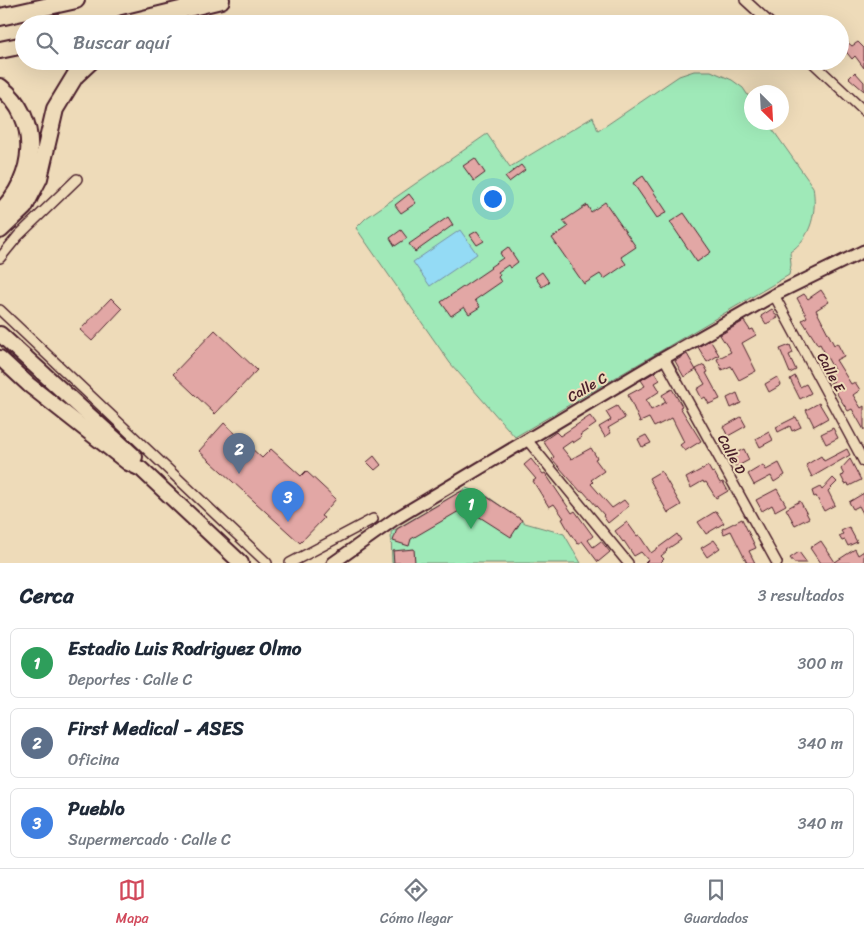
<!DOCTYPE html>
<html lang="es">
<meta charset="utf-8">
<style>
body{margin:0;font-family:Sriracha,sans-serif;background:#f6f6f7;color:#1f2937}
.compass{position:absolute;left:744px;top:85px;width:45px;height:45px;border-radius:50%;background:#fff;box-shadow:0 5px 20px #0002;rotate:156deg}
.you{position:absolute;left:492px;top:198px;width:18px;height:18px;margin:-12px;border:4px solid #fff;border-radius:50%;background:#1a73e8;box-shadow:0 0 0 8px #1a73e833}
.badge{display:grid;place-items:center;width:32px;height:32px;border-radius:50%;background:#d1495b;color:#fff;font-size:16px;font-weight:700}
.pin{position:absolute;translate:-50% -41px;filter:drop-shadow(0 1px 2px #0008)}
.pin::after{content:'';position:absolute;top:26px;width:18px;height:15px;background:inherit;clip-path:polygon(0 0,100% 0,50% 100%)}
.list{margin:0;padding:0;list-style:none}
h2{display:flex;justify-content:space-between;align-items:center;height:65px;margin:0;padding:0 20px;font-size:21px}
h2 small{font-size:16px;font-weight:400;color:#747a83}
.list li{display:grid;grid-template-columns:32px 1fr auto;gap:15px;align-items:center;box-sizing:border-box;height:70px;margin:0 10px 10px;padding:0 10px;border:1px solid #e0e1e3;border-radius:8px}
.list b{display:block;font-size:19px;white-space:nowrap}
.list p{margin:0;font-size:16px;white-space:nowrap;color:#747a83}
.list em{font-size:16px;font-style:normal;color:#747a83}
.icon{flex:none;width:28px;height:28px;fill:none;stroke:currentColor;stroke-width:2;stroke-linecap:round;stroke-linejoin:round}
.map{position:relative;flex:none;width:864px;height:563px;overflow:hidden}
.search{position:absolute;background:#fff;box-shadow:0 5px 20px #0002;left:15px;right:15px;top:15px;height:55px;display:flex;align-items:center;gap:12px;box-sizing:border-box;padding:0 18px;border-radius:28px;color:#747a83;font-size:19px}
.sheet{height:305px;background:#fff}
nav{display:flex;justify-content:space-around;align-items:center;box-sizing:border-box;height:70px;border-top:1px solid #e0e1e3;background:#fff;font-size:14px;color:#747a83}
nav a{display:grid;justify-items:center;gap:2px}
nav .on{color:#d1495b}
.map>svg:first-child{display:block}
.green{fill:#9fe9b8;stroke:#748472}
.water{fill:#94dbf5;stroke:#7690a4}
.building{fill:#e2a7a5;stroke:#4a1f2b}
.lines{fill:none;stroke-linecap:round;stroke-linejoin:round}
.minor-casing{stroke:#4a1f2b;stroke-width:12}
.tertiary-casing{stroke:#4a1f2b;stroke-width:15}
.primary-casing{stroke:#4a1f2b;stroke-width:18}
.motorway-casing{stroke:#4a1f2b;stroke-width:20}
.minor{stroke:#eedbb9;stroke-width:9}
.tertiary{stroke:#eedbb9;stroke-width:11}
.primary{stroke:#eedbb9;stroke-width:14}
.motorway{stroke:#eedbb9;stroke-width:16}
.labels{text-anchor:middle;stroke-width:4;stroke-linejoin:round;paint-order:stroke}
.street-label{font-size:14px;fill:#4a1f2b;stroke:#eedbb9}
</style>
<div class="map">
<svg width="864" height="563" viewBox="0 0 864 563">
<rect width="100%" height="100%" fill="#eedbb9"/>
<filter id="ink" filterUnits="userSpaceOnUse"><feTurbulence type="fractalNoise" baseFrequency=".02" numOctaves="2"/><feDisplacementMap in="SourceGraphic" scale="10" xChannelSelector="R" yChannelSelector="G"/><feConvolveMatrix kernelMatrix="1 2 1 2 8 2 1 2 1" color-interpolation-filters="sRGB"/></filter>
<g filter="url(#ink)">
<g class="green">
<path d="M694 71H711L732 80 743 88 751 100 752 122 768 123 813 187C817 211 812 237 790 252L791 265 789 275 515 437 450 363 356 228 366 218 487 134 510 167 593 117 598 131 679 76Z"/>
<polygon points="466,488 484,494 525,523 564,534 581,563 392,563 391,532"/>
</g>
<polygon class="water" points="460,230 477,254 430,286 413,262"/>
<g class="building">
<polygon points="840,36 852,46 858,42 864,48 864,68 855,56 852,59 843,48 840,51"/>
<polygon points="855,72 864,82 864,91 849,78"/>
<polygon points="475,158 485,173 474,181 463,166"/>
<polygon points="521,165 525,170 509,182 505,177"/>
<polygon points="643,176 667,212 657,218 633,183"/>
<polygon points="409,194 416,203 401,213 395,205"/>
<polygon points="605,202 636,247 621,257 626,264 604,279 600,274 584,284 552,238 568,227 563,221 587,205 591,212"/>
<polygon points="684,213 711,252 697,262 670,222"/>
<polygon points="448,217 453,225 415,252 409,244"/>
<polygon points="401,230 407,238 395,246 390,238"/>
<polygon points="477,231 484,241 477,245 470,235"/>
<polygon points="508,247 518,262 510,268 508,265 498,272 500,275 498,277 501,282 475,300 480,307 469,314 464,307 451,316 441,302 491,268 490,267 503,258 500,253"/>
<polygon points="542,272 549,282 542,287 535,277"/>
<polygon points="821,290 829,302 816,310 834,345 837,343 844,356 836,360 851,384 855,382 860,390 853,395 861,408 864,406 864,430 852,409 848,411 830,383 834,381 829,374 834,370 820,344 818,345 802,320 807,317 797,298 804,294 808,299"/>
<polygon points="111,298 122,309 92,341 80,330"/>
<polygon points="772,309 778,318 766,324 761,316"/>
<polygon points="744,321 750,330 753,329 756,335 742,343 756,371 739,380 731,366 722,370 717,359 731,352 720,335"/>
<polygon points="215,330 257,370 215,414 173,374"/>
<polygon points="710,340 719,355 707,362 698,347"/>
<polygon points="790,345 793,353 789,355 796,370 790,373 780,349"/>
<polygon points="687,354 696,370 684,377 675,361"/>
<polygon points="704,365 708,372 706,373 720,399 709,404 705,397 702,399 697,389 705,384 696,369"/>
<polygon points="655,372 660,380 655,383 660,391 646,400 651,410 666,402 662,395 672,389 682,406 680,407 701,441 685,451 680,445 684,442 672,418 654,427 649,418 640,422 628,395 645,386 641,380"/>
<polygon points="795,376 800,387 806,384 811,393 800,399 790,379"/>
<polygon points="777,377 781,385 769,392 765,384"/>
<polygon points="737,393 741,403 731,408 727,398"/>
<polygon points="819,403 828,418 814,426 806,410"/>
<polygon points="617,406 625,418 608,428 611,433 605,437 599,427 611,420 606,412"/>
<polygon points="590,416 596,424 580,435 582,437 573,443 572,441 562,448 571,459 591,448 597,458 595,459 604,471 591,480 593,482 591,484 612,508 624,500 629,506 608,523 603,516 604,515 583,491 581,492 552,459 554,457 543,441 556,432 560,436"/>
<polygon points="741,417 746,426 728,436 723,427"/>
<polygon points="796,417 801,427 792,431 790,426 778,432 776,427"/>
<polygon points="224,423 262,458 271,449 301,476 306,471 336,499 321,516 324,518 300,543 199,451"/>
<polygon points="833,428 838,438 826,444 821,434"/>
<polygon points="769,432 773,440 760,447 756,439"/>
<polygon points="646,435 651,443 642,447 638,439"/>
<polygon points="744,449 749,460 736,467 730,456"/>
<polygon points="847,449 850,455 812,477 806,465 821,456 824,461"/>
<polygon points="374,456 381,465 375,470 367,462"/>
<polygon points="531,459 543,474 545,473 572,513 575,511 593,536 588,540 593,547 601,541 610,552 598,562 582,541 578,544 570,533 562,519 564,518 554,504 549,507 533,481 536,479 524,465"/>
<polygon points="850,459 861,480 849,486 848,483 845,484 841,476 844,475 841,469"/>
<polygon points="779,463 785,475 774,482 771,476 754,485 748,474 763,465 766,470"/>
<polygon points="708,466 712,473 714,472 720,483 723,482 728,491 716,498 706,482 704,483 703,481 691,488 686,478"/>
<polygon points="661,471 681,505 668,513 649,478"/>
<polygon points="833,478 837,482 828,491 835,505 824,511 816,496 814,497 812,491 820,487 822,490"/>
<polygon points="777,489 786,505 775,511 772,505 762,511 756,500"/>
<polygon points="463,491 476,493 474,508 466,507 411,539 409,546 393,541 397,529 458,493"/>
<polygon points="864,493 864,515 859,506 853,509 849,502"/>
<polygon points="487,497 522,520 511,537 475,514"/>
<polygon points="800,501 809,518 795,525 786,509"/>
<polygon points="716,511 724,523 706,534 698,522"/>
<polygon points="742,519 756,548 749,551 755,563 747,563 731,531 724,534 722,529"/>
<polygon points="627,522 637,536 639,535 651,553 677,534 681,540 666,550 667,551 661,556 664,559 660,563 645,563 648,560 641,552 634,556 624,541 623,542 615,531"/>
<polygon points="849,527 857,542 848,546 845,540 842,541 839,536 843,534 841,531"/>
<polygon points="714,540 720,548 707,557 701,548"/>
<polygon points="821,541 835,562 855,549 858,555 864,551 864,563 820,563 810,548"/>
<polygon points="414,549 415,563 394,563 393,551"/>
<polygon points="799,552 807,563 794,563 790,558"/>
</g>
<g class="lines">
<defs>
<g id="minor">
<polyline points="745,0 771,24"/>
<polyline points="811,61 864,111"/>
<polyline points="0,258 18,236 77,179"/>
<polyline points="774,295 864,462"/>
<polyline points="0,310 267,563"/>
<polyline points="664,358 777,563"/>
<polyline points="528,441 628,563"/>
<polyline points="290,563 373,519"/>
</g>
<polyline id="tertiary" points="333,563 395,519 664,358 774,295 864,251"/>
<g id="primary">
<polyline points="0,334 135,457"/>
<polyline points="0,358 29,385 128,463 141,469 241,563"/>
</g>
<g id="motorway">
<polyline points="0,17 76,0"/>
<polyline points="123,24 221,0"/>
<polyline points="0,50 24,45"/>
<path d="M0 87C42 119 36 179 0 212"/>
<polyline points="0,230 24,207 39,178 55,109 75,76 91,61"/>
</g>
</defs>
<use href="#minor" class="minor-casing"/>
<use href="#tertiary" class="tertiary-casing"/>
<use href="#primary" class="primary-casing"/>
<use href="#motorway" class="motorway-casing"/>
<use href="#minor" class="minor"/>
<use href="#tertiary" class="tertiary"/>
<use href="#primary" class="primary"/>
<use href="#motorway" class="motorway"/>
</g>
</g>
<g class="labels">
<g class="street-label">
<text transform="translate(831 372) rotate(62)" y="5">Calle E</text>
<text transform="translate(587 387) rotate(-31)" y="5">Calle C</text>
<text transform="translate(732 454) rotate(61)" y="5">Calle D</text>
</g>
</g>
</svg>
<svg class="compass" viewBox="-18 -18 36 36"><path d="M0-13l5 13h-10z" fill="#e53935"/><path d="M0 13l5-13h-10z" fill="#747a83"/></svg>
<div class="you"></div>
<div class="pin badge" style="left:471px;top:529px;background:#2e9e5b">1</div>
<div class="pin badge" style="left:239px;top:474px;background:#5c6f8a">2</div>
<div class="pin badge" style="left:288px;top:522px;background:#3f7fe0">3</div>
<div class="search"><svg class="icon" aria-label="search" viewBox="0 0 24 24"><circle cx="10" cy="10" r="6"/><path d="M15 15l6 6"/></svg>Buscar aquí</div>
</div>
<section class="sheet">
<h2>Cerca<small>3 resultados</small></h2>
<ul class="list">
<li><span class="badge" style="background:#2e9e5b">1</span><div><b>Estadio Luis Rodriguez Olmo</b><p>Deportes · Calle C</p></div><em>300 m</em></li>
<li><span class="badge" style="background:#5c6f8a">2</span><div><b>First Medical - ASES</b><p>Oficina</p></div><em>340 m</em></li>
<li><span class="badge" style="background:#3f7fe0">3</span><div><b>Pueblo</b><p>Supermercado · Calle C</p></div><em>340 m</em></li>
</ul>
</section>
<nav>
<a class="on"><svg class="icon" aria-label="map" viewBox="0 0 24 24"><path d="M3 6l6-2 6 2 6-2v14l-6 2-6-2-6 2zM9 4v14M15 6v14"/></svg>Mapa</a>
<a><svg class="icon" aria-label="directions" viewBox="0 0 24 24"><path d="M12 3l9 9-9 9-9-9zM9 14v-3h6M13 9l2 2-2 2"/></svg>Cómo llegar</a>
<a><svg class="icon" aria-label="saved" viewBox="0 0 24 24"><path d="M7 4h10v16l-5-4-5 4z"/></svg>Guardados</a>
</nav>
